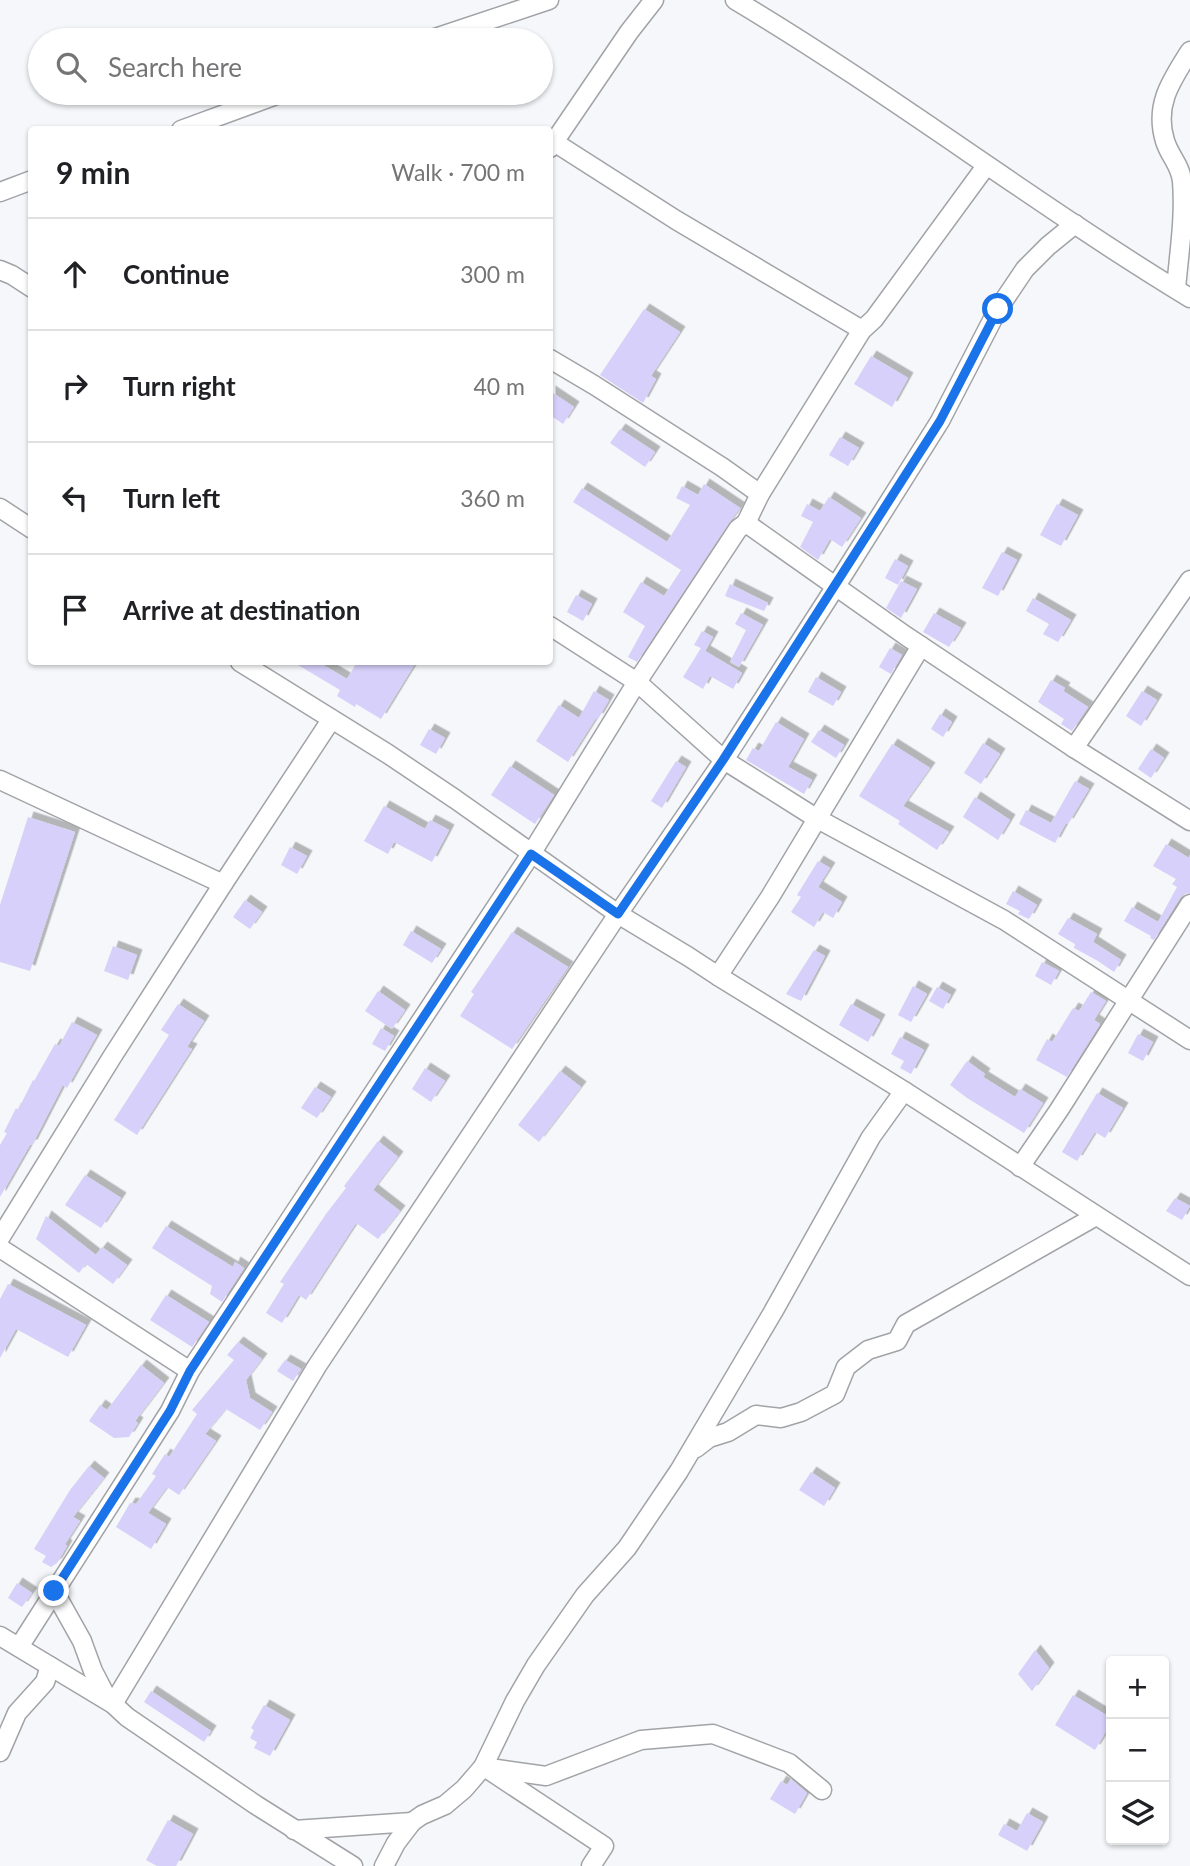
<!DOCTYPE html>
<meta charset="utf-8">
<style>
body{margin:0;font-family:Lato,sans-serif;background:#f6f6f6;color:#202124}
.controls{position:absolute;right:21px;bottom:21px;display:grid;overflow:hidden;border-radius:7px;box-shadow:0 2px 5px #0004}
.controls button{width:63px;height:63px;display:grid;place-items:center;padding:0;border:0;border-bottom:2px solid #e0e0e0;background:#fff;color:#202124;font:35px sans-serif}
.stop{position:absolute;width:21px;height:21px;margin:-16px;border:5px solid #1a73e8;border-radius:50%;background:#fff}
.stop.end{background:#1a73e8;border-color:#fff;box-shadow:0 2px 7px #0008}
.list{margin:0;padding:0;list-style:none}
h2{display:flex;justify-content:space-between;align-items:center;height:91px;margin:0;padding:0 28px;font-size:30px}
h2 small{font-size:23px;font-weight:400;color:#757577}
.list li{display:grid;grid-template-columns:46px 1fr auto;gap:21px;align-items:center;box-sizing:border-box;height:112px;padding:0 28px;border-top:2px solid #e0e0e0}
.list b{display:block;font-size:26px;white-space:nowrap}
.list em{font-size:23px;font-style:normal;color:#757577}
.icon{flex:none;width:38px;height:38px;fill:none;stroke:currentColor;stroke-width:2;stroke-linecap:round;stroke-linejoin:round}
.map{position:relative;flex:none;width:1190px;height:1866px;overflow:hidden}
.search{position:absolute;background:#fff;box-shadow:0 2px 5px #0004;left:28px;top:28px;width:525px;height:77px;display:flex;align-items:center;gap:18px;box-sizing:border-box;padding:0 24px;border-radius:38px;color:#757577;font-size:26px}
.panel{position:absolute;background:#fff;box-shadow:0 2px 5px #0004;left:28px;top:126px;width:525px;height:539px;border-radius:7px}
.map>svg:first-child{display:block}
.building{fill:#d6d0fa;filter:url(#shadow)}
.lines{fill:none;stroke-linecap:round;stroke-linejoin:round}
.minor-casing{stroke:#a1a3a6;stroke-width:21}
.minor{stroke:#fff;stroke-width:18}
.route{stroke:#1a73e8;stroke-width:9}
</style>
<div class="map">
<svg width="1190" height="1866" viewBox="0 0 1190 1866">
<defs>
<filter id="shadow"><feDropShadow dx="5.5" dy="-5.5" stdDeviation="0" flood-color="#0004"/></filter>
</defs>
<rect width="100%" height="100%" fill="#f5f7fa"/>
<g class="building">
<polygon points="644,309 680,332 651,376 656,379 643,403 600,375"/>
<polygon points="871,356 908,378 892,407 854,384"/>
<polygon points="550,391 574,407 563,424 550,415"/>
<polygon points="620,429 655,452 645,467 610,443"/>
<polygon points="840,437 859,448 848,466 829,455"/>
<polygon points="704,484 740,508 729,523 637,662 628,657 645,626 623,612 641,582 664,596 681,570 573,502 582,488 667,542 690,505 676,498 682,486 698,495"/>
<polygon points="829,497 861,518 842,547 830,539 818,560 800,547 813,522 801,516 807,504 820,511"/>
<polygon points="1057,504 1078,515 1061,546 1040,535"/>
<polygon points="1002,552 1017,560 998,596 982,588"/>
<polygon points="895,559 908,566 898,585 885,578"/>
<polygon points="901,581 917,589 901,618 886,608"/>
<polygon points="730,584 768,603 764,611 725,596"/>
<polygon points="576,595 592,604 583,621 567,612"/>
<polygon points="1033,598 1071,620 1058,642 1043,634 1049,624 1026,611"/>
<polygon points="741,613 763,625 739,667 730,662 746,630 735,624"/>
<polygon points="934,613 961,628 949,647 923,632"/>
<polygon points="702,631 713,637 705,651 742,673 733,689 710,676 703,689 683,677 701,648 694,645"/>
<polygon points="890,648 902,655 891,674 879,667"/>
<polygon points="293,662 318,662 347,679 357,662 416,662 381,719 356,704 355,707 337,696 340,690"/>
<polygon points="816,677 841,692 833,706 808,692"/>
<polygon points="1051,680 1065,688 1063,691 1088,707 1072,731 1061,724 1064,719 1038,702"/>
<polygon points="594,691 609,700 598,719 596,718 568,762 536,741 559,705 579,718"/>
<polygon points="1142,691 1157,700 1141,726 1126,716"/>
<polygon points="940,714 952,722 943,737 931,729"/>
<polygon points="776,722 804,739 788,767 812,780 804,794 746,760 753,748 759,751"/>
<polygon points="429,729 445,738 436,754 420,745"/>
<polygon points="819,730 844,745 836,758 811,742"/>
<polygon points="983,743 1000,754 981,784 964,773"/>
<polygon points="892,744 930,768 903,806 949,832 937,850 898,824 900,821 859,796"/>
<polygon points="1151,749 1164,758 1151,778 1138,769"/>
<polygon points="676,761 686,767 662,808 651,801"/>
<polygon points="510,766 554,795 535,824 491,795"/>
<polygon points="1075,781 1089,789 1068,824 1066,823 1055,843 1019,824 1026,810 1051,823"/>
<polygon points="975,797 1010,820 998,840 963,817"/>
<polygon points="384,806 425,829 430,820 449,830 432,862 394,842 388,854 364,841"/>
<polygon points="28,817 75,832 30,971 0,962 0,905"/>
<polygon points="1166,844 1189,858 1190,855 1190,893 1184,894 1180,898 1154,940 1150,938 1151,936 1124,921 1132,907 1158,922 1177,887 1172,884 1176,879 1153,866"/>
<polygon points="290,847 307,856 297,874 281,865"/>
<polygon points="818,861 830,868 818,887 842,902 833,918 823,912 814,927 791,912 801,897 797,895"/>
<polygon points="1013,891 1037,905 1029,919 1018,914 1020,911 1006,904"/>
<polygon points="245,900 262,912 250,929 233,917"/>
<polygon points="1068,918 1097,934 1093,942 1121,960 1114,972 1098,961 1074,948 1075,944 1058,934"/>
<polygon points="411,931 441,949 432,963 403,945"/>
<polygon points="512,932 568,967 512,1049 460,1016 474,994 471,992"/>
<polygon points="113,946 137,955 128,980 104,971"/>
<polygon points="814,950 825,956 801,1001 786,994"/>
<polygon points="1042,962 1059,971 1051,985 1035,976"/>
<polygon points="913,986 927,994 911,1022 898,1015"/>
<polygon points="937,987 951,995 943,1009 929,1001"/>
<polygon points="378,991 405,1010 392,1029 365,1011"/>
<polygon points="1091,992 1106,1001 1094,1020 1100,1024 1067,1077 1036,1060 1047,1039 1052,1042 1073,1008 1079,1011"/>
<polygon points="178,1004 204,1021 187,1047 192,1049 137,1135 114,1120 169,1035 161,1030"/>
<polygon points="851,1004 880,1020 868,1042 839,1025"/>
<polygon points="72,1022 97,1035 67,1088 63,1085 32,1145 30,1145 0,1197 0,1145 7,1133 4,1132 16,1108 18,1110 33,1080 34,1081 55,1044 59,1046"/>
<polygon points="381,1028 394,1036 385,1051 372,1044"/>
<polygon points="1138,1034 1153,1042 1143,1061 1128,1053"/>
<polygon points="900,1037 924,1050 911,1074 900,1068 904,1061 891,1054"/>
<polygon points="967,1061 985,1074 983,1077 1015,1097 1020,1089 1043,1103 1024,1133 967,1098 950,1085"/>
<polygon points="425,1068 445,1081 431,1102 412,1089"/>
<polygon points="560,1071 581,1087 539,1142 518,1125"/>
<polygon points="315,1087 331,1097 317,1118 301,1108"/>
<polygon points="1097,1093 1123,1108 1105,1138 1095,1132 1077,1161 1062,1152"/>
<polygon points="378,1141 398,1157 373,1190 400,1211 378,1239 356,1223 306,1300 299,1295 282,1323 266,1313 284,1284 280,1282 326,1214 346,1188 344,1186"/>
<polygon points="85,1175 121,1198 101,1228 65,1205"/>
<polygon points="1175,1198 1190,1206 1182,1220 1166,1211"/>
<polygon points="46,1216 96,1255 102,1247 127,1265 113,1284 86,1264 79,1273 36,1239"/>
<polygon points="166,1226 233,1267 235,1262 244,1268 222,1302 210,1294 212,1286 152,1248"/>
<polygon points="8,1284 86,1325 68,1357 16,1329 0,1358 0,1299"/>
<polygon points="166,1295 209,1322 192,1347 150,1320"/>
<polygon points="238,1342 262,1359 246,1380 250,1398 272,1412 260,1430 226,1409 205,1434 216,1441 179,1495 167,1487 148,1513 166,1524 151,1549 116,1527 130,1503 136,1504 156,1476 152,1474 165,1454 169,1457 197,1414 192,1410 234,1360 227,1355"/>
<polygon points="285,1360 301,1369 293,1381 277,1371"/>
<polygon points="141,1365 164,1383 135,1421 138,1423 129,1437 114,1438 89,1421 100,1405 107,1410"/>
<polygon points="89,1466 104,1478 73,1517 80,1521 65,1544 67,1546 57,1563 51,1567 42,1562 46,1556 34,1549 70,1490"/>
<polygon points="811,1472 835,1488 824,1506 799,1490"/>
<polygon points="17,1583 32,1593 22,1607 8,1598"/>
<polygon points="1035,1650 1049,1668 1032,1691 1018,1674"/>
<polygon points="151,1691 211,1731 204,1742 144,1702"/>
<polygon points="1073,1695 1111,1718 1111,1723 1095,1750 1055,1725"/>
<polygon points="264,1705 290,1720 270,1756 254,1748 257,1742 250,1738 254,1730 251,1728"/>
<polygon points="791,1779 807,1793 795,1814 770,1799 781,1781 787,1785"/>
<polygon points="1027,1813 1043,1822 1027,1851 998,1835 1004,1824 1017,1831"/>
<polygon points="168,1820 193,1834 176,1866 157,1866 146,1860"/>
</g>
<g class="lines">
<defs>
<g id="minor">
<path d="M735 0C891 93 1035 204 1190 298"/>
<polyline points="429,40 549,0"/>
<polyline points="181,130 282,93"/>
<polyline points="554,142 676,220 862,330"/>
<polyline points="550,148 629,32 654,0"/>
<polyline points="0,192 32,180"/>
<polyline points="0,270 12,275 32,288"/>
<path d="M1176 289C1179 253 1185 217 1182 181 1180 164 1170 157 1165 141 1154 105 1171 81 1190 51"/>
<polyline points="550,359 594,385 722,467 760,494"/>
<polyline points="0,508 32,529"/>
<polyline points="746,523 906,636 1074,748 1190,821"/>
<polyline points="550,626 637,682 724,760 816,818 1004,920 1190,1040"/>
<polyline points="240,662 388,754 455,799 618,914 689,957 718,976 904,1091 1190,1276"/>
<polyline points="1074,748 1190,580"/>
<polyline points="0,780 223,884"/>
<polyline points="718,976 770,897 921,646"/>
<polyline points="1020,1167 1059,1110 1190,904"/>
<polyline points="0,1238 112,1057 223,884 331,720"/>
<polyline points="0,1248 190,1371"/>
<polyline points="696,1448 709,1438 728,1432 756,1415 781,1418 801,1412 835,1394 846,1367 868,1350 897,1341 906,1324 1096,1216"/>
<polyline points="54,1591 82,1641 93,1671 108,1700"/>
<polyline points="0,1636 113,1704 127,1717 256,1805 353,1866"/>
<polyline points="19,1647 170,1411 190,1371 531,854 637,682 738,529 746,523 760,494 862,330 874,319 986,166"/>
<polyline points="113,1704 317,1366 618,914 724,760 836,586 940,421 998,309 1025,269 1048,246 1075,224"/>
<polyline points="0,1752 17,1713 45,1682 50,1666"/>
<polyline points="483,1767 546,1776 641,1740 713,1734 789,1763 822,1790"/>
<polyline points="489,1770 604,1846 591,1866"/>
<polyline points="294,1830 412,1822"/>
<polyline points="384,1866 396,1843 412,1822 422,1815 445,1805 464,1789 483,1767 515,1701 536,1665 585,1595 627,1548 679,1471 773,1312 871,1137 904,1091"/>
</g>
</defs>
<use href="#minor" class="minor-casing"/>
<use href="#minor" class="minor"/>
</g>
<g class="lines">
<polyline class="route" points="54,1591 170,1411 190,1371 531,854 618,914 723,760 940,421 998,309"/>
</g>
</svg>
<div class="controls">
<button>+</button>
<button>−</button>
<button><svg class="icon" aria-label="layers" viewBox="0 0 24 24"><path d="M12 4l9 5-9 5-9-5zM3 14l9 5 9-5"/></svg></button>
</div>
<div class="stop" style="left:998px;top:309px"></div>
<div class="stop end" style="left:54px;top:1591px"></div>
<div class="search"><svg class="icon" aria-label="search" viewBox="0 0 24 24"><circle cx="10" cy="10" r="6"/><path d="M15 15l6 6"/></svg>Search here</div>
<section class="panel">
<h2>9 min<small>Walk · 700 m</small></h2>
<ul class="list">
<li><svg class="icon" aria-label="ahead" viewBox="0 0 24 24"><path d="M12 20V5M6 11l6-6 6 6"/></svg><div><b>Continue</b></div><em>300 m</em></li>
<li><svg class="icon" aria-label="right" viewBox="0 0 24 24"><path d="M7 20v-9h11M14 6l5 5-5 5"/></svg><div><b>Turn right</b></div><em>40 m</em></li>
<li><svg class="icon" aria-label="left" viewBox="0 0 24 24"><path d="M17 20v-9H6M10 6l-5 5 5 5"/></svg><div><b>Turn left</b></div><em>360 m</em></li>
<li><svg class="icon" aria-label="arrive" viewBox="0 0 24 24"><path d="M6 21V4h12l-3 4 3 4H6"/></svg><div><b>Arrive at destination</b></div></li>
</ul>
</section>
</div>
